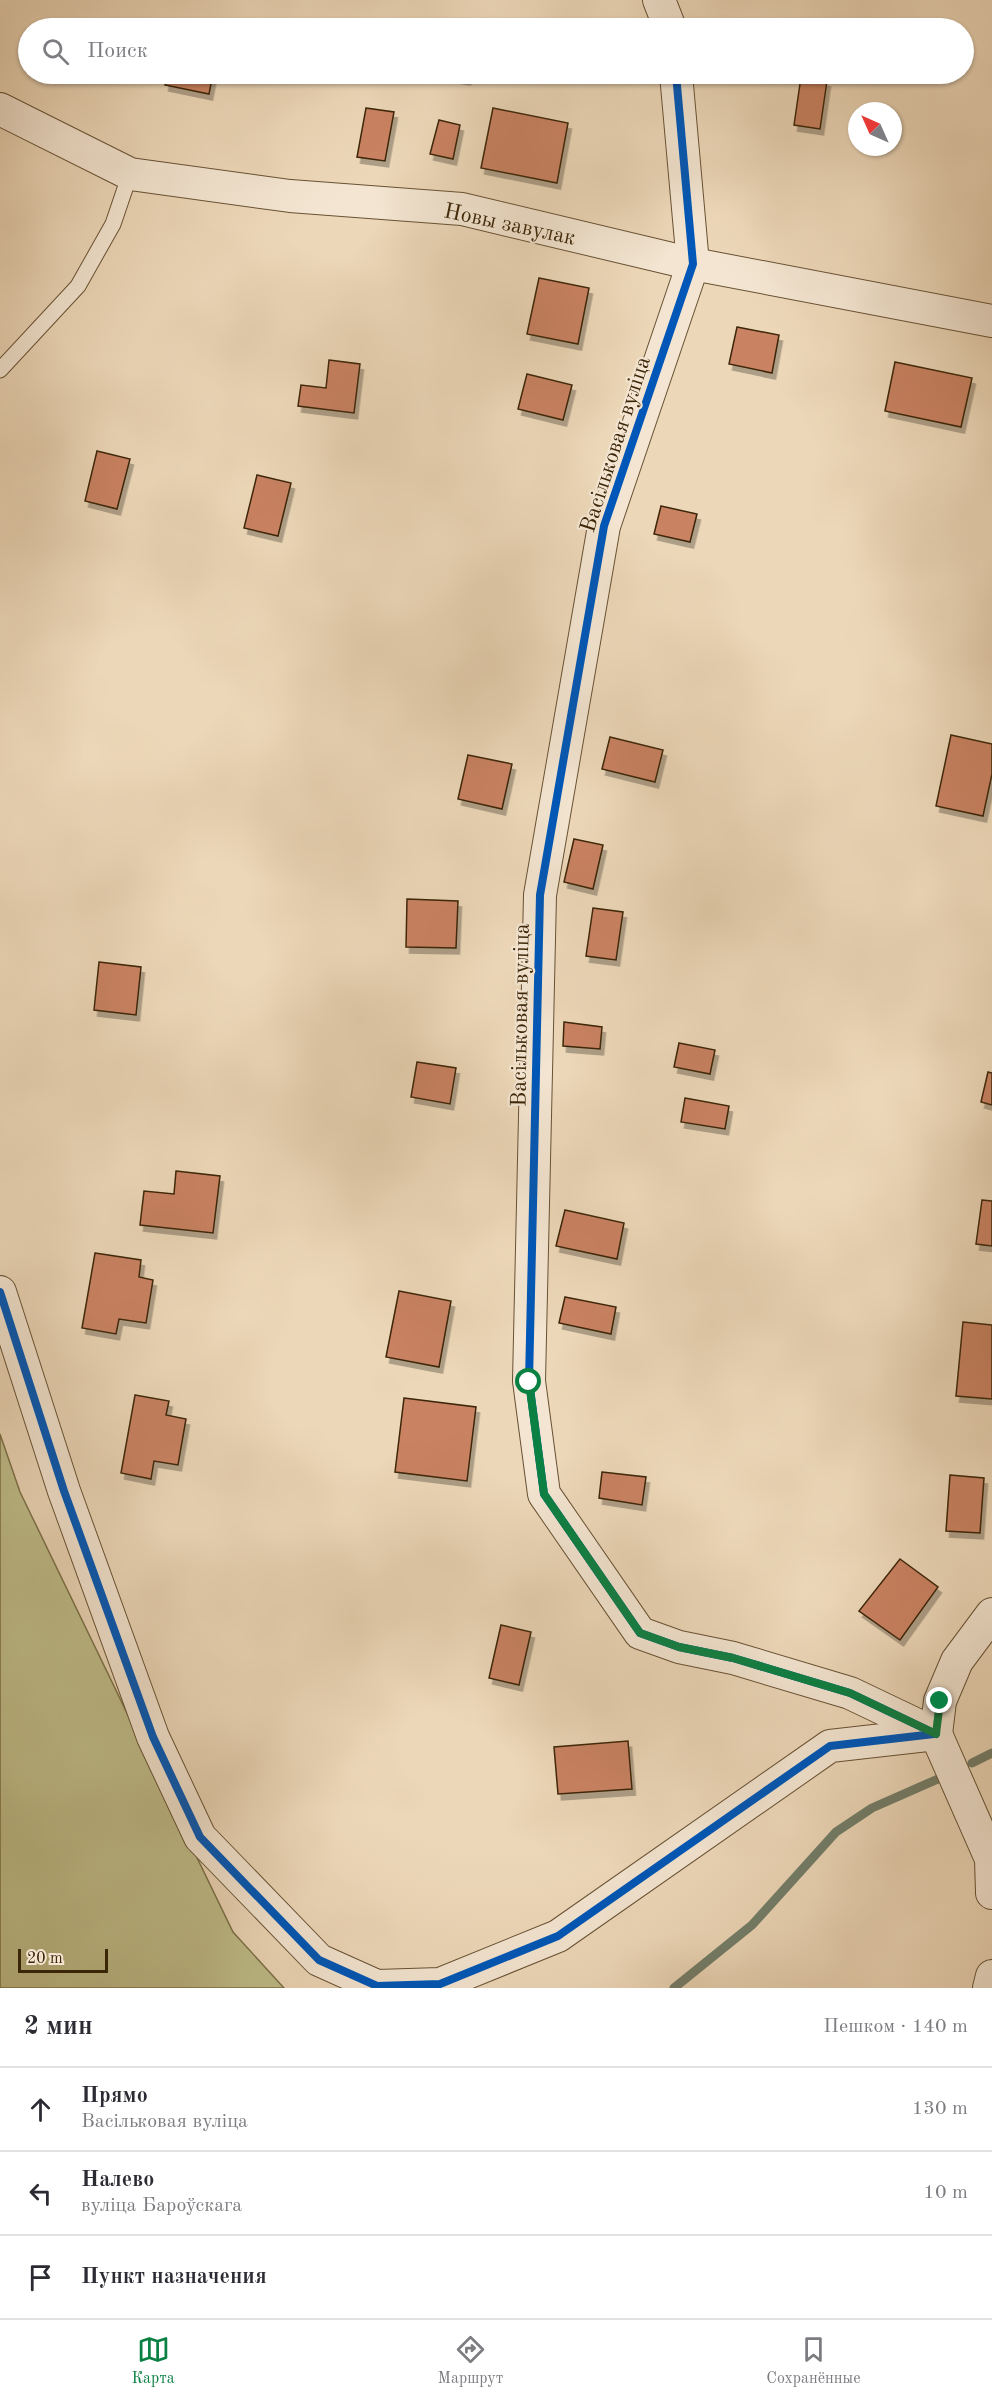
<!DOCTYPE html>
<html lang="ru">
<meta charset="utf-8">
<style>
body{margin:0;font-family:"Old Standard TT",serif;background:#f2f2f3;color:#2b2b33}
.compass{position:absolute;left:848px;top:102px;width:54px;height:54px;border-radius:50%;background:#fff;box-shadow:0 2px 4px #0004;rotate:315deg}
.scale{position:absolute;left:18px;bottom:15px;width:90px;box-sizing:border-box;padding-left:6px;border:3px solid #3c2608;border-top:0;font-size:16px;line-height:21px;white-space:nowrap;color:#3c2608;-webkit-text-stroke:4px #f3e5d1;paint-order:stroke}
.stop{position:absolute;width:18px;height:18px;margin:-14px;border:4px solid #0b8043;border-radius:50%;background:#fff}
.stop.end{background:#0b8043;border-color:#fff;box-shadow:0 2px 6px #0008}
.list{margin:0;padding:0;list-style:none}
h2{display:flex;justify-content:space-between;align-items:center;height:78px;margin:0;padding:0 24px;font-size:26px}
h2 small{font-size:20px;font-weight:400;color:#7c7c81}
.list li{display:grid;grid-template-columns:39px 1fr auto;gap:18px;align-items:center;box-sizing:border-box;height:84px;padding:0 24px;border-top:2px solid #e1e1e2}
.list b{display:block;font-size:22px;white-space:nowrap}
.list p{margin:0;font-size:20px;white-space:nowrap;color:#7c7c81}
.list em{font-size:20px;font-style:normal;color:#7c7c81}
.icon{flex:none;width:33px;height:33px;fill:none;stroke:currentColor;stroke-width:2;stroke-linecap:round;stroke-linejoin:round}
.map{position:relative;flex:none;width:992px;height:1988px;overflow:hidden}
.search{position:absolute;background:#fff;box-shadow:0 2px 4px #0004;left:18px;right:18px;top:18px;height:66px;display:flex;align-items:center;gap:15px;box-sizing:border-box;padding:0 21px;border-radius:33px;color:#7c7c81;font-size:22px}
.sheet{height:330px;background:#fff}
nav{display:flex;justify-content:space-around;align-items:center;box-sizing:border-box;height:84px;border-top:2px solid #e1e1e2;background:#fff;font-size:16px;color:#7c7c81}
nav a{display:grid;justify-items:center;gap:3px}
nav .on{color:#0b8043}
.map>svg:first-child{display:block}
.green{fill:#bebd8a;stroke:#7d7249;stroke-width:1.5}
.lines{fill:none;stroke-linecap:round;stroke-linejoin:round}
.stream{stroke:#747f6b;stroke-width:9}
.building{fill:#c98262;stroke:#3c2608;stroke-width:1.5;filter:url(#shadow)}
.service-casing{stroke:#685234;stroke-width:17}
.minor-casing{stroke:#685234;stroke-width:34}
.service{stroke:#f3e5d1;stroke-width:15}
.minor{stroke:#f3e5d1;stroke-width:32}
.cycleway-casing{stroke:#f3e5d1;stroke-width:11}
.cycleway{stroke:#0057b8;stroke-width:8}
.route{stroke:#0b8043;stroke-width:8}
.labels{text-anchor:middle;stroke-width:4.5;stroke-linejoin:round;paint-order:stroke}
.street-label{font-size:22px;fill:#3c2608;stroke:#f3e5d1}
</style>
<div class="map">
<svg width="992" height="1988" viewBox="0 0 992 1988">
<defs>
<filter id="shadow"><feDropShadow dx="3.5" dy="6" stdDeviation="0" flood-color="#0004"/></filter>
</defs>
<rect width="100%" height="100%" fill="#ecd7b8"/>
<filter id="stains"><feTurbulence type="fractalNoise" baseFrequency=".00333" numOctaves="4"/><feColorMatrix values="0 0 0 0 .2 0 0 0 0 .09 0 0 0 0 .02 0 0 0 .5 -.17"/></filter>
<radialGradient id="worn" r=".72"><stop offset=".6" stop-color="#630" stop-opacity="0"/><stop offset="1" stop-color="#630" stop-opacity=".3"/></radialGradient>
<polygon class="green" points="0,1434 20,1492 233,1932 284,1988 0,1988"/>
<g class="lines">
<g class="stream">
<polyline points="972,1763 992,1753"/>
<polyline points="674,1988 752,1925 836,1832 872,1808 938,1779"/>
</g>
</g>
<g class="building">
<polygon points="167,74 213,74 209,94 165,85"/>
<polygon points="435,74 468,74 467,79"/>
<polygon points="801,77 827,81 820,129 794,125"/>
<polygon points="366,108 394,112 385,161 357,157"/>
<polygon points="493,108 568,123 557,183 481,168"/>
<polygon points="439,120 460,125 453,159 430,154"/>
<polygon points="539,278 589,288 578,344 527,334"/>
<polygon points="737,327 779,335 772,373 729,364"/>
<polygon points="329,360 360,364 354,413 298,406 301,385 326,388"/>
<polygon points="895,362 972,378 961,427 885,411"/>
<polygon points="527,374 572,385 563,420 518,409"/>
<polygon points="97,451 130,459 117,509 85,501"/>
<polygon points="257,475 291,483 278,536 244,528"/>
<polygon points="661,506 697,514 690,542 654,534"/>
<polygon points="951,735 992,744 992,774 983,816 936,806"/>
<polygon points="610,737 663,750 655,782 602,769"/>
<polygon points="468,755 512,764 502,809 458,799"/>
<polygon points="574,839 603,845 593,889 564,882"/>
<polygon points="407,899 458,901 456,948 406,947"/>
<polygon points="593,908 623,912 616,960 586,956"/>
<polygon points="99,962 141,967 136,1015 94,1010"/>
<polygon points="564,1022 602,1027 600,1049 563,1046"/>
<polygon points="679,1043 715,1050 710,1074 674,1067"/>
<polygon points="417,1062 456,1068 450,1104 411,1097"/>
<polygon points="988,1072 992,1073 992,1105 981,1102"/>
<polygon points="685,1098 729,1106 725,1129 681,1122"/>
<polygon points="176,1171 220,1176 213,1233 140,1225 144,1191 174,1194"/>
<polygon points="982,1200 992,1201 992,1246 976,1244"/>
<polygon points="565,1210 624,1223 617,1259 556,1246"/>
<polygon points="95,1253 141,1260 139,1277 153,1280 146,1323 119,1319 116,1334 82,1328"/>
<polygon points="399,1291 451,1301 439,1367 386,1357"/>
<polygon points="565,1297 616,1307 611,1334 559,1323"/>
<polygon points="963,1322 992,1325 992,1399 956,1396"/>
<polygon points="135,1395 169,1401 166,1415 186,1419 178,1465 154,1461 151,1479 121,1473"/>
<polygon points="404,1398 476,1407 467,1481 395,1472"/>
<polygon points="602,1472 646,1477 642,1505 599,1498"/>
<polygon points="950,1475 984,1478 980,1533 946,1531"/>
<polygon points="900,1559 938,1587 900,1640 859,1611"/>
<polygon points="501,1625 531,1632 519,1685 489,1678"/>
<polygon points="628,1741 632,1789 558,1794 554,1747"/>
</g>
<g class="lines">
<defs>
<polyline id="service" points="0,370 78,286 113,224 130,174"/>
<g id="minor">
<polyline points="659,0 670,28"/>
<polyline points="676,74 693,264 604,526 540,895 529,1381 544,1494 640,1633 679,1647 733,1658 850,1693 936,1734"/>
<polyline points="0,109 130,174 290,196 462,209 693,264 992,321"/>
<polyline points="0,1292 64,1491 153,1737 200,1837 319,1960 377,1986 440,1984 558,1936 830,1746 936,1734"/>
<polyline points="936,1734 991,1859 992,1893"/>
<polyline points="936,1734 940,1701 957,1661 992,1614"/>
<polyline points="989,1988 992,1976"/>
</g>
</defs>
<use href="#service" class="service-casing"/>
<use href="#minor" class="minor-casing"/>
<use href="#service" class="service"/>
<use href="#minor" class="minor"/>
<defs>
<g id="cycleway">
<polyline points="676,74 693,264 604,526 540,895 529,1381 544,1494 640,1633 679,1647 733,1658 850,1693 936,1734"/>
<polyline points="0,1292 64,1491 153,1737 200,1837 319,1960 377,1986 440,1984 558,1936 830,1746 934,1734"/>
</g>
</defs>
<use href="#cycleway" class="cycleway-casing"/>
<use href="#cycleway" class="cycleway"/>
</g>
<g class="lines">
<polyline class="route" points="529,1382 544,1494 640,1633 679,1647 733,1658 850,1693 936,1734 940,1701"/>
</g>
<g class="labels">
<g class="street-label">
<text transform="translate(510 223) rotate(12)" y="8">Новы завулак</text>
<text transform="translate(614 444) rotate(-72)" y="8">Васільковая вуліца</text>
<text transform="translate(519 1015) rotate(-89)" y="8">Васільковая вуліца</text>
</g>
</g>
<rect width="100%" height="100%" filter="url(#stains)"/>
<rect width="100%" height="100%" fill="url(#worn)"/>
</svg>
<svg class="compass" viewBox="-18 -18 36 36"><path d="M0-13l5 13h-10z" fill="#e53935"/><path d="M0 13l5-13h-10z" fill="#7c7c81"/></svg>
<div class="scale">20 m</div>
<div class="stop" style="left:529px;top:1382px"></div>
<div class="stop end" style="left:940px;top:1701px"></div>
<div class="search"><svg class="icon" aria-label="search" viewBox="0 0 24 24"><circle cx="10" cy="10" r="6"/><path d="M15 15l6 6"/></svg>Поиск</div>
</div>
<section class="sheet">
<h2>2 мин<small>Пешком · 140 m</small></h2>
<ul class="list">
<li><svg class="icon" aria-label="ahead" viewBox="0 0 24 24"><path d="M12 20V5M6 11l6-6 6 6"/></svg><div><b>Прямо</b><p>Васільковая вуліца</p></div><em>130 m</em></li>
<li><svg class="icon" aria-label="left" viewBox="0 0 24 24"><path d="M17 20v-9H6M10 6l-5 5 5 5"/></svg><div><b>Налево</b><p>вуліца Бароўскага</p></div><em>10 m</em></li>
<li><svg class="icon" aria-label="arrive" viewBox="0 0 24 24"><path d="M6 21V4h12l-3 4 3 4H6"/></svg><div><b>Пункт назначения</b></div></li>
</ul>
</section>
<nav>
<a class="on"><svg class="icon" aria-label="map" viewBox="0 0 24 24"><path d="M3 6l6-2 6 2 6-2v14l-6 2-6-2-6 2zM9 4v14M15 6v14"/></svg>Карта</a>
<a><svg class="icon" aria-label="directions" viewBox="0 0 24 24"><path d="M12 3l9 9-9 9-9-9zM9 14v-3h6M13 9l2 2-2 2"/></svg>Маршрут</a>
<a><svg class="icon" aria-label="saved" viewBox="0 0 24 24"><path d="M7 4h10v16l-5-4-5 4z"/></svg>Сохранённые</a>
</nav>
